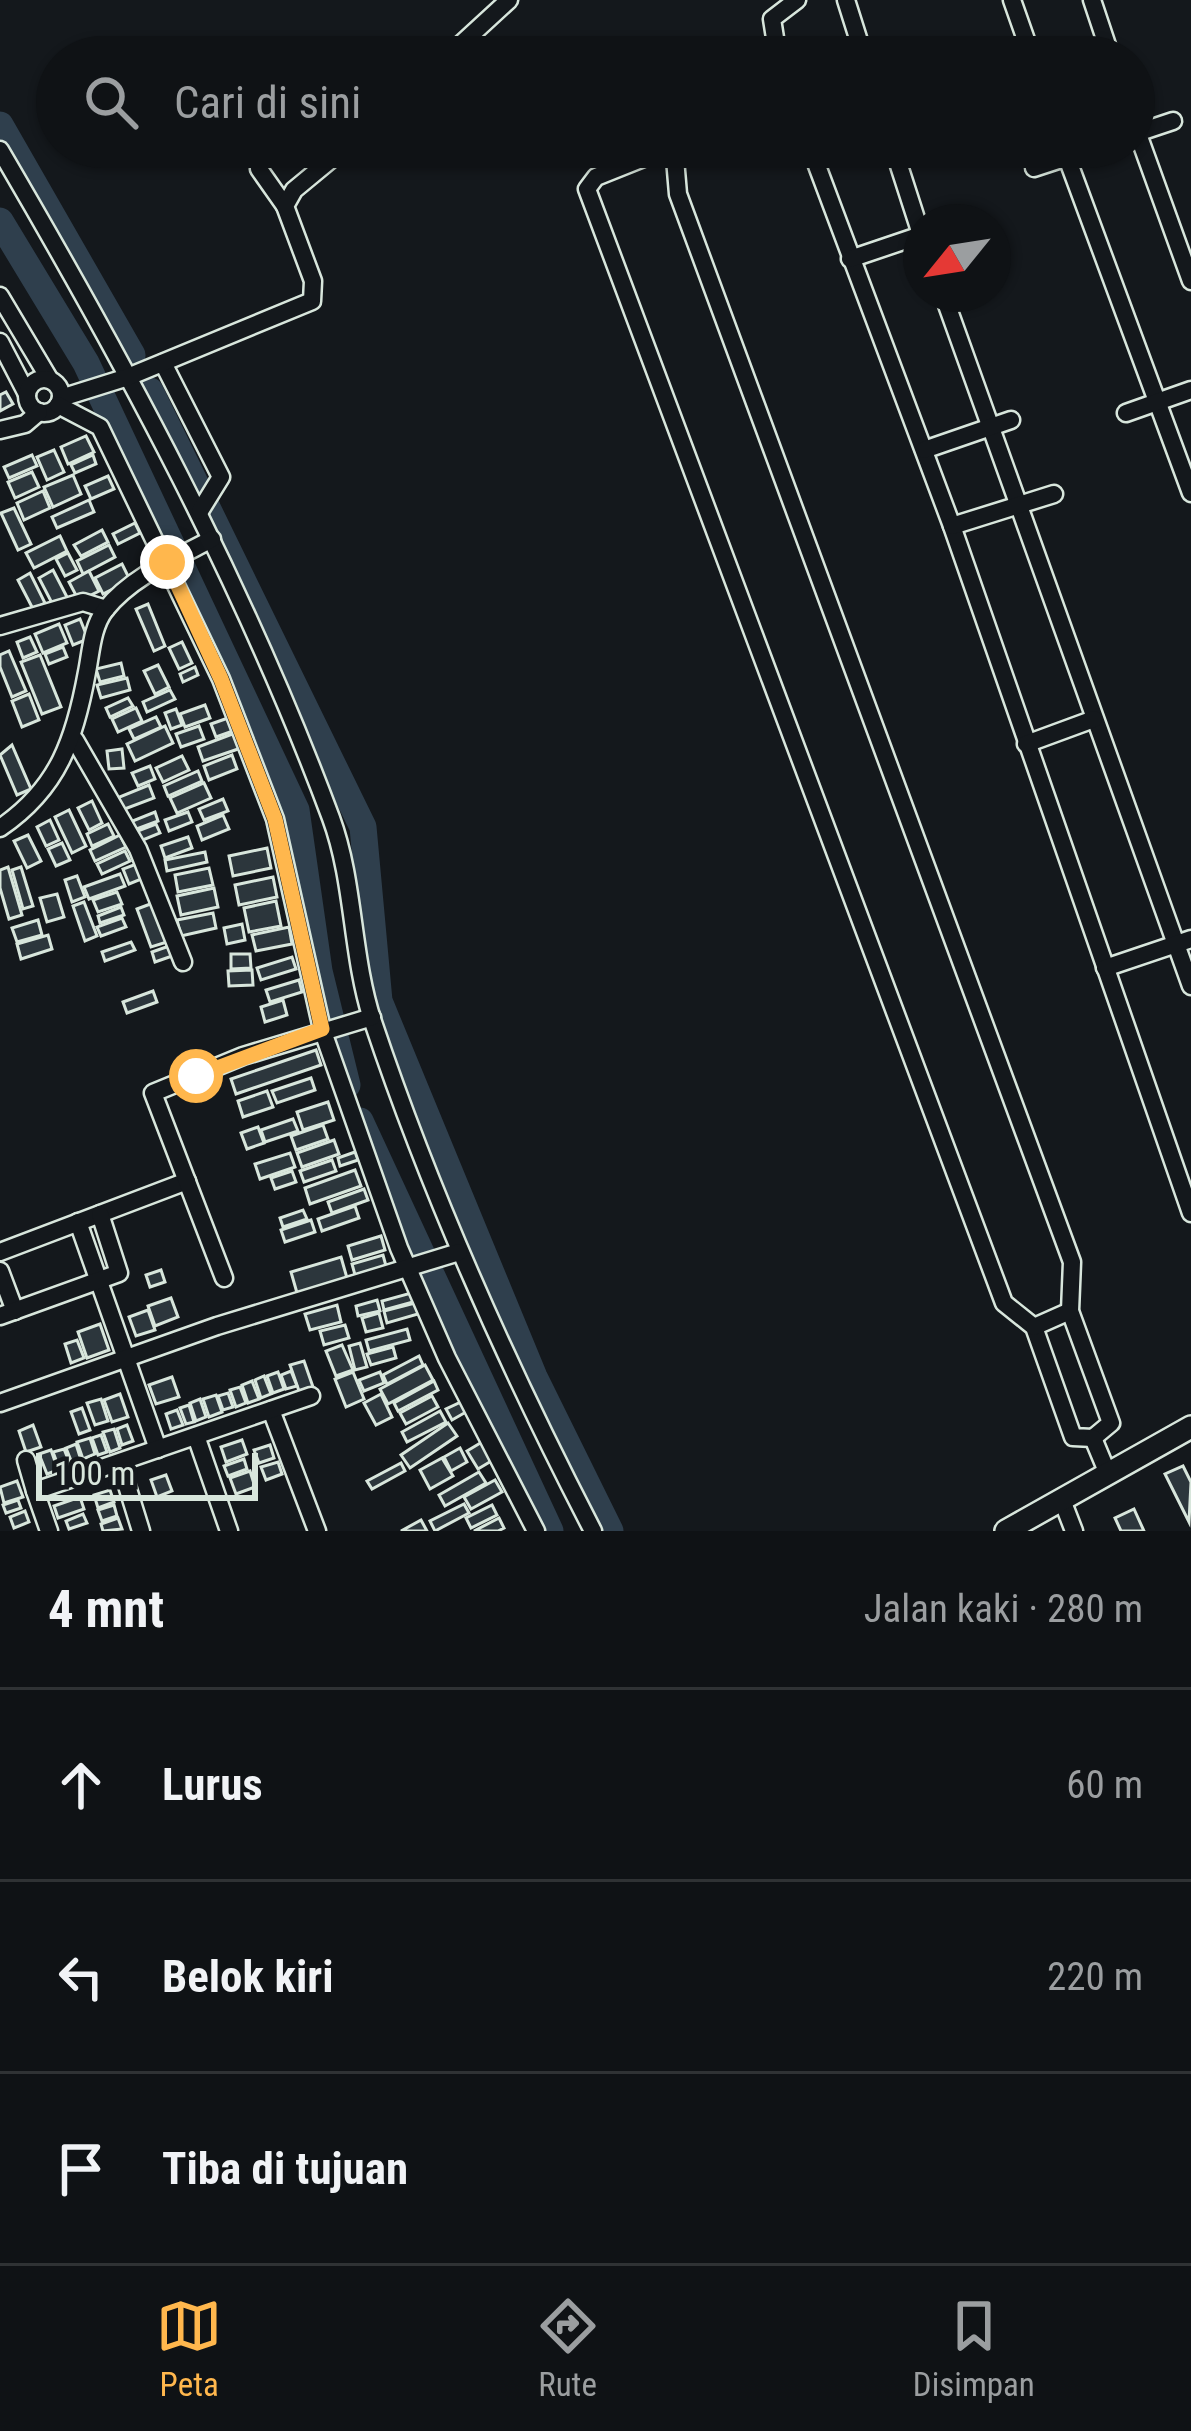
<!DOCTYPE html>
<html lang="id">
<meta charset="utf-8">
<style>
body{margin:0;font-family:"Roboto Condensed",sans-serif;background:#1d2022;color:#f1f3f6}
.compass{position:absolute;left:903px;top:204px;width:108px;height:108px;border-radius:50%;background:#0f1215;box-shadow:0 3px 9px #0004;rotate:240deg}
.scale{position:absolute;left:36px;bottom:30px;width:222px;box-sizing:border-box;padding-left:12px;border:6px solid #d8e6dc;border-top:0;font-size:33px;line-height:42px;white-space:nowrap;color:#d8e6dc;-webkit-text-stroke:9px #14181c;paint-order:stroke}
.stop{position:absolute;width:36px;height:36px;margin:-27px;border:9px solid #ffb74d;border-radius:50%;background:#fff}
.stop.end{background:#ffb74d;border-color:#fff;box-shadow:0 3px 12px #0008}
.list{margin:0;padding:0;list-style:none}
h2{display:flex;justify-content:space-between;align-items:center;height:156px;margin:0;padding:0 48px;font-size:51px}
h2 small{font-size:39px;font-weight:400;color:#9b9ea0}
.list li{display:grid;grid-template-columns:78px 1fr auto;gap:36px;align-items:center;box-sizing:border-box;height:192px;padding:0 48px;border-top:3px solid #2f3234}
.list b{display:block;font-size:45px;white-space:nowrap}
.list em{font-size:39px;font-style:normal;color:#9b9ea0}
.icon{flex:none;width:66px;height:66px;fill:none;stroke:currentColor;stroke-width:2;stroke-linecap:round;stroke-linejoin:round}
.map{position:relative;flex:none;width:1191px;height:1531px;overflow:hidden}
.search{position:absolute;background:#0f1215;box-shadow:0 3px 9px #0004;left:36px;right:36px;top:36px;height:132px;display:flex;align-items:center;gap:30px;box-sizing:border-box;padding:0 42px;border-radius:66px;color:#9b9ea0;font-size:45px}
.sheet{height:732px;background:#0f1215}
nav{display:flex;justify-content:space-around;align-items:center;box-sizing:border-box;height:168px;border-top:3px solid #2f3234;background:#0f1215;font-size:33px;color:#9b9ea0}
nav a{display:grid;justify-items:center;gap:6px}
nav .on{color:#ffb74d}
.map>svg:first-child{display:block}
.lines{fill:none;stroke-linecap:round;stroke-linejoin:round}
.river{stroke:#2f3f4d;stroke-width:27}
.building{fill:#2c363c;stroke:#d8e6dc;stroke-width:3}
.minor-casing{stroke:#d8e6dc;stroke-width:21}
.major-casing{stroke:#d8e6dc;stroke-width:26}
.minor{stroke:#14181c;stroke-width:16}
.major{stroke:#14181c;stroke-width:21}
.route{stroke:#ffb74d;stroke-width:15}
</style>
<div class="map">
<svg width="1191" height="1531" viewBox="0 0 1191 1531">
<rect width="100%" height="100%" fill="#14181c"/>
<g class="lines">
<g class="river">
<polyline points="0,125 132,355"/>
<polyline points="0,221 86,363 296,810 319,971 347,1085"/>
<polyline points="150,391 363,827 379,1001 534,1377 610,1531"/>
<polyline points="360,1121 550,1531"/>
</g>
</g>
<g class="building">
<polygon points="6,392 13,404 0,411 0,395"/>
<polygon points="86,436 94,452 68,464 61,447"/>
<polygon points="54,450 64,472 47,480 37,457"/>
<polygon points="32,455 37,466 9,478 4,467"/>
<polygon points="93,455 96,464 75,473 71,465"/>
<polygon points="32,472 39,487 15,498 8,482"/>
<polygon points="73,475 81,494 53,507 44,487"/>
<polygon points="108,476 114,489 91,499 85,486"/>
<polygon points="43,491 50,508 24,520 17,503"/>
<polygon points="89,500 94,512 57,528 52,517"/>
<polygon points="14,508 31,544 18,550 1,513"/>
<polygon points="135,523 140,533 118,544 113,534"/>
<polygon points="102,530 108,542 81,556 74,545"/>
<polygon points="60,536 67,551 34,568 26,553"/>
<polygon points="109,545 115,557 83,574 77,561"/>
<polygon points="68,553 77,570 65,576 56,559"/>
<polygon points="122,564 130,580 103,594 95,578"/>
<polygon points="53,570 68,599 54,607 39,578"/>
<polygon points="89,571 99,591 79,601 69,582"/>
<polygon points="30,573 45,603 33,609 18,580"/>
<polygon points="148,604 165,646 154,651 136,609"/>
<polygon points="80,619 88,639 73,645 65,625"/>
<polygon points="59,624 67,643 43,653 35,634"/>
<polygon points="30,637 37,652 23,658 17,642"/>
<polygon points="182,642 192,663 179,669 169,648"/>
<polygon points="63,647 67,657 49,664 45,654"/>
<polygon points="9,651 26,691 12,697 0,667 0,655"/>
<polygon points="40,655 61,707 42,714 21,662"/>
<polygon points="121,663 124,676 100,682 96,669"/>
<polygon points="158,665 169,687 155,694 144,671"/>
<polygon points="195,667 198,675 183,682 180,674"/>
<polygon points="127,678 130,690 101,698 97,685"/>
<polygon points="170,690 175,699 147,712 143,702"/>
<polygon points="29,694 39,720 22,727 12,701"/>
<polygon points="128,698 133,706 110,717 106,708"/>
<polygon points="205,705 210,718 185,727 180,714"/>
<polygon points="136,708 142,721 118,732 112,719"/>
<polygon points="176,709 182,725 171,729 165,713"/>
<polygon points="156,717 161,727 134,739 129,729"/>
<polygon points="228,718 233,731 216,737 211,724"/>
<polygon points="165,726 173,743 135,761 127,744"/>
<polygon points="199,726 204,739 181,747 176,734"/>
<polygon points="235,733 241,748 203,761 198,747"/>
<polygon points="12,745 31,789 17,795 0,755"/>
<polygon points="122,749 124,768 109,769 107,751"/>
<polygon points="232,755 237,769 209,780 204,766"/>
<polygon points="182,756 189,770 163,782 156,768"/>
<polygon points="150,766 155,779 138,786 132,773"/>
<polygon points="198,771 202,781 168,796 164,786"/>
<polygon points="204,783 211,798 177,813 170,798"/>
<polygon points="149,785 154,798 122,810 117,798"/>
<polygon points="223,799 228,811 204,820 199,809"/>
<polygon points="92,801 102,823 89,830 78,808"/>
<polygon points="69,810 86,846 72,853 55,817"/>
<polygon points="155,812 158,821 134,830 130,822"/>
<polygon points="188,812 192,822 169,831 165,820"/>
<polygon points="223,815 229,829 202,840 197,826"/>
<polygon points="50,820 59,840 46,846 37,827"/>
<polygon points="108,824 114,836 92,846 87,834"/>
<polygon points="156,824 160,833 138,842 135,832"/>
<polygon points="28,835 41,861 27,868 14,841"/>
<polygon points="120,835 126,847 95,861 90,850"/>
<polygon points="188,837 192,848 165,858 161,846"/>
<polygon points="62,843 70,860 56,866 48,849"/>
<polygon points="267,848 271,868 233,876 229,856"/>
<polygon points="125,851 130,861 102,874 97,864"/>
<polygon points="205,852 207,862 167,871 165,860"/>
<polygon points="139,863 144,878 129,884 123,869"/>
<polygon points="8,867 22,915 9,919 0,888 0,870"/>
<polygon points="21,867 33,906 23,909 12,870"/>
<polygon points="209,868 213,885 178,892 175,875"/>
<polygon points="120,874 125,886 89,899 84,887"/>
<polygon points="77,876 85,897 72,902 65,880"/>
<polygon points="273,877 277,897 239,905 235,885"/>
<polygon points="214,888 218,907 181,915 177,896"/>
<polygon points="117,892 122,904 98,912 93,900"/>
<polygon points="57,894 64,917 47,922 40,898"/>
<polygon points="276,901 281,926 249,932 244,908"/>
<polygon points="84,902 97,936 85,941 73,906"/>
<polygon points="153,903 167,942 151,947 137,909"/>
<polygon points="121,907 124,915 100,923 98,916"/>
<polygon points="213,913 216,928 181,936 177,920"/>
<polygon points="122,918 126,927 101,936 97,927"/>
<polygon points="38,920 42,935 17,942 12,928"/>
<polygon points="242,924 245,940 227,944 224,928"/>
<polygon points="289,927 292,944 256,951 252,935"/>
<polygon points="48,935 52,949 21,959 17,944"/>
<polygon points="131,942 135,950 105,961 102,952"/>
<polygon points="172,945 175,955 155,962 152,952"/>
<polygon points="231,954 250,954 251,968 231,969"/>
<polygon points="292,957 296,969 261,980 257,968"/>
<polygon points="252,970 253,985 229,986 228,971"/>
<polygon points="299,980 302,992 270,1002 266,990"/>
<polygon points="153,991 157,1002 127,1013 123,1002"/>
<polygon points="283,1000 287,1015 265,1022 261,1007"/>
<polygon points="316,1050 321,1065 236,1094 231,1079"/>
<polygon points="311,1078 315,1090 277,1103 272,1091"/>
<polygon points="267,1091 273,1107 243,1117 238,1101"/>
<polygon points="328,1102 334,1120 303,1130 297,1112"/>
<polygon points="293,1119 298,1131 265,1142 261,1130"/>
<polygon points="323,1125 328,1139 296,1150 291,1136"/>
<polygon points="258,1127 264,1143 247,1149 241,1133"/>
<polygon points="334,1140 339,1154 302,1167 297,1153"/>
<polygon points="355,1152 358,1160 340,1166 338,1158"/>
<polygon points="290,1153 295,1167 260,1179 255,1164"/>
<polygon points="332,1160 336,1171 304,1182 300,1171"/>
<polygon points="355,1170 361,1186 310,1204 305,1188"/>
<polygon points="292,1171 296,1182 275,1189 271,1178"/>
<polygon points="364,1189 368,1200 332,1213 328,1202"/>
<polygon points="355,1206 359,1218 322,1231 318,1219"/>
<polygon points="303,1210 307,1219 283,1227 280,1218"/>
<polygon points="311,1220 315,1232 285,1242 281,1230"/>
<polygon points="381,1236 385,1250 352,1260 348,1246"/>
<polygon points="383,1255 386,1266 355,1275 352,1264"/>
<polygon points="341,1257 347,1278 297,1293 291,1272"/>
<polygon points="161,1270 165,1282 150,1287 146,1275"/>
<polygon points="411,1293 413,1302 384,1310 382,1301"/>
<polygon points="171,1298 178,1317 155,1326 148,1306"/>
<polygon points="377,1300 380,1311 358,1316 356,1306"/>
<polygon points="415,1303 418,1314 387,1323 384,1311"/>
<polygon points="337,1305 341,1322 310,1330 305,1314"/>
<polygon points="148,1310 155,1330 136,1336 129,1317"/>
<polygon points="379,1313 383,1328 366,1332 362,1318"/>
<polygon points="100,1324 109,1350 87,1358 78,1332"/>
<polygon points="345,1325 349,1338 324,1345 320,1331"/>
<polygon points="407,1329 410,1340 369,1351 366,1340"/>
<polygon points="77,1340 84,1358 71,1363 65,1344"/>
<polygon points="360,1343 367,1367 355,1370 349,1346"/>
<polygon points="342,1345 353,1370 336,1376 326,1351"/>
<polygon points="393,1347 396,1358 371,1365 367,1354"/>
<polygon points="419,1356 423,1365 387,1384 383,1375"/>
<polygon points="304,1361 313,1387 299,1391 290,1365"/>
<polygon points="425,1365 433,1380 388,1404 380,1389"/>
<polygon points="291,1371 297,1386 286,1389 281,1375"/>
<polygon points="278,1372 284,1389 273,1393 267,1376"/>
<polygon points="353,1372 364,1399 346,1407 335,1379"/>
<polygon points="380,1372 384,1383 364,1391 359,1380"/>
<polygon points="264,1376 271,1394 261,1398 255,1380"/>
<polygon points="172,1377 179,1397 156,1404 149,1385"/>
<polygon points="252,1381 259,1399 248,1403 242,1385"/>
<polygon points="434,1381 438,1390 398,1411 394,1403"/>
<polygon points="240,1387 246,1403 236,1407 230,1390"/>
<polygon points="228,1393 233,1407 223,1410 218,1396"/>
<polygon points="120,1394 128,1417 112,1422 104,1400"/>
<polygon points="381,1394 392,1417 376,1425 364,1403"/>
<polygon points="216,1395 222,1412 209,1417 203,1399"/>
<polygon points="432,1396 438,1407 406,1424 400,1413"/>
<polygon points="101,1399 108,1421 95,1425 87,1403"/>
<polygon points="200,1399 206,1417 196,1421 190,1403"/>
<polygon points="461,1402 466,1412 452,1420 446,1409"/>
<polygon points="189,1405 194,1422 186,1424 180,1408"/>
<polygon points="82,1408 90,1430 79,1434 71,1412"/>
<polygon points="177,1410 183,1425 171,1429 166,1414"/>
<polygon points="440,1411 446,1422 407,1442 402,1432"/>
<polygon points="448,1423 457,1436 410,1468 401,1455"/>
<polygon points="33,1425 41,1447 26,1452 19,1431"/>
<polygon points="127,1425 133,1441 122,1445 117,1429"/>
<polygon points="114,1429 120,1448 110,1452 103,1432"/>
<polygon points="101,1435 107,1452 98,1455 92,1438"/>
<polygon points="90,1438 95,1454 83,1459 77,1442"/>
<polygon points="242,1440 247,1454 226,1462 221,1447"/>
<polygon points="482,1442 493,1460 478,1469 467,1451"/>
<polygon points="76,1444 81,1460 72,1463 66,1448"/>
<polygon points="270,1445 274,1458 259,1463 254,1450"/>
<polygon points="460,1448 467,1462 451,1471 444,1457"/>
<polygon points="64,1449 70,1464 59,1468 53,1452"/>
<polygon points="51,1450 58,1470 47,1474 39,1454"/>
<polygon points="442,1458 453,1476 430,1489 420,1470"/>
<polygon points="244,1459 247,1469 228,1476 224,1466"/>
<polygon points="278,1462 282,1474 266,1480 261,1467"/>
<polygon points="401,1463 405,1471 372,1489 367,1481"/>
<polygon points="1183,1466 1191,1482 1189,1522 1165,1474"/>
<polygon points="250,1471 255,1487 236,1494 230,1478"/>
<polygon points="479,1472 486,1483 445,1506 439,1495"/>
<polygon points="166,1475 172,1491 157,1497 151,1480"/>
<polygon points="495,1480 502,1492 471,1509 464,1497"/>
<polygon points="17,1481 23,1497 4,1503 0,1487"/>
<polygon points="110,1490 114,1502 98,1508 94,1495"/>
<polygon points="80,1497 84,1509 58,1518 54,1506"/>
<polygon points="18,1500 21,1508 6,1513 3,1505"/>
<polygon points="464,1504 469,1513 435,1531 430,1521"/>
<polygon points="114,1505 117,1516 102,1521 98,1510"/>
<polygon points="492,1505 497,1515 471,1528 466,1518"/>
<polygon points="1134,1509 1144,1531 1121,1531 1115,1518"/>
<polygon points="25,1511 29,1522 14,1528 10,1517"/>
<polygon points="83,1514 87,1523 69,1529 66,1521"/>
<polygon points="118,1518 122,1529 103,1531 101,1524"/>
<polygon points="499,1518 504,1528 498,1531 474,1531"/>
<polygon points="421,1520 427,1531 401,1531"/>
</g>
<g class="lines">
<defs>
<g id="minor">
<polyline points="846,0 864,57"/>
<polyline points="1012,0 1032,57"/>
<polyline points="1092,0 1111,57"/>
<polyline points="447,57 509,0"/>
<polyline points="778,57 772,19 797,0"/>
<polyline points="1134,123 1191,281"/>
<polyline points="1134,134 1173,121"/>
<polyline points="671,147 596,177 587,189 1004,1303 1034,1327 1073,1437 1093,1438 1111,1423 1070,1311 1072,1262 678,194 674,147"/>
<polyline points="810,147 952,526 1191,1213"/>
<polyline points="893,147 921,234"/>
<polyline points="1063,147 1191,493"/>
<path d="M0 150C126 365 244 584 331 818 355 883 351 956 373 1022 432 1198 508 1367 593 1531"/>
<polyline points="1034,168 1098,147"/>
<polyline points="259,169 285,206"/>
<polyline points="850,259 921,235"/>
<polyline points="943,294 1191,986"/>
<polyline points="0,296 50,380"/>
<polyline points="0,342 27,394"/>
<polyline points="163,363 221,477 200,511"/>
<circle cx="44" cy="396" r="17"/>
<polyline points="61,398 128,377 312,301 313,281 285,206 294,190 346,147"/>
<polyline points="58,405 100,427 221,679 275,819 322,1029 399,1248 447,1358 536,1531"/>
<polyline points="1126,413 1191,390"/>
<polyline points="0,430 25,424 39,412"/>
<polyline points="924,450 1011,420"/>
<polyline points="952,526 1054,494"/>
<polyline points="0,626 83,602 106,609"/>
<polyline points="75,740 138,849 183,962"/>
<polyline points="1026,744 1094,719"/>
<path d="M0 828C59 788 75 738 87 672 91 652 92 627 105 610 131 577 176 558 212 539"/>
<polyline points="1105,968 1191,939"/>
<polyline points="78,1222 158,1449"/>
<polyline points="0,1252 187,1181"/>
<polyline points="0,1271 15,1311"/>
<polyline points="224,1278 153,1093 243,1056 372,1017"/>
<polyline points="0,1316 119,1273 100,1214"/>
<polyline points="1034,1327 1070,1311"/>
<polyline points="0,1403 217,1326 459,1252"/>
<polyline points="271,1410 317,1531"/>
<polyline points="196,1436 229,1531"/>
<polyline points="1093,1438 1108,1474"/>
<polyline points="26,1460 35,1491"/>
<polyline points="120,1463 141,1531"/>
<polyline points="1062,1500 1074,1531"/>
<polyline points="49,1531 35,1491 311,1396"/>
</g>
<polyline id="major" points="1006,1531 1191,1427"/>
</defs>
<use href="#minor" class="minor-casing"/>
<use href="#major" class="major-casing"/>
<use href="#minor" class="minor"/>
<use href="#major" class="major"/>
</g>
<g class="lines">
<polyline class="route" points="167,562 221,679 275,819 322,1029 196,1076"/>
</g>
</svg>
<svg class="compass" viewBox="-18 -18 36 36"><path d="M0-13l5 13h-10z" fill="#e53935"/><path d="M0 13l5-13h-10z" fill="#9b9ea0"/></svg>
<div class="scale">100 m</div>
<div class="stop" style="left:196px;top:1076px"></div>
<div class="stop end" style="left:167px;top:562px"></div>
<div class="search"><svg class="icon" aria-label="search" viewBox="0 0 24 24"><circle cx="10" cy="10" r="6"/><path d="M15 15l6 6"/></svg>Cari di sini</div>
</div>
<section class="sheet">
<h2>4 mnt<small>Jalan kaki · 280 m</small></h2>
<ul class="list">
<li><svg class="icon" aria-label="ahead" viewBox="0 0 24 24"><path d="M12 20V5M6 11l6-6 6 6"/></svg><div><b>Lurus</b></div><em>60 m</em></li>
<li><svg class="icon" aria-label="left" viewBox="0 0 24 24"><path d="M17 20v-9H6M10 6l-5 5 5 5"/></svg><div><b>Belok kiri</b></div><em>220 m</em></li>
<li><svg class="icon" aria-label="arrive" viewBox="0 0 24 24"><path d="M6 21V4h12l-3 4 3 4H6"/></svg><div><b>Tiba di tujuan</b></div></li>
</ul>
</section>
<nav>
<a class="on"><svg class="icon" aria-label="map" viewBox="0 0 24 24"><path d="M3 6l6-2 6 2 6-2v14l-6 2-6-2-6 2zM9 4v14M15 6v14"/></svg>Peta</a>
<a><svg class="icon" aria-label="directions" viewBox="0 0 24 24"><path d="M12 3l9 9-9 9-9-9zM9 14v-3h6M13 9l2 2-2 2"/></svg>Rute</a>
<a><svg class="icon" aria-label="saved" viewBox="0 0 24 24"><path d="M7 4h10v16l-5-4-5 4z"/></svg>Disimpan</a>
</nav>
